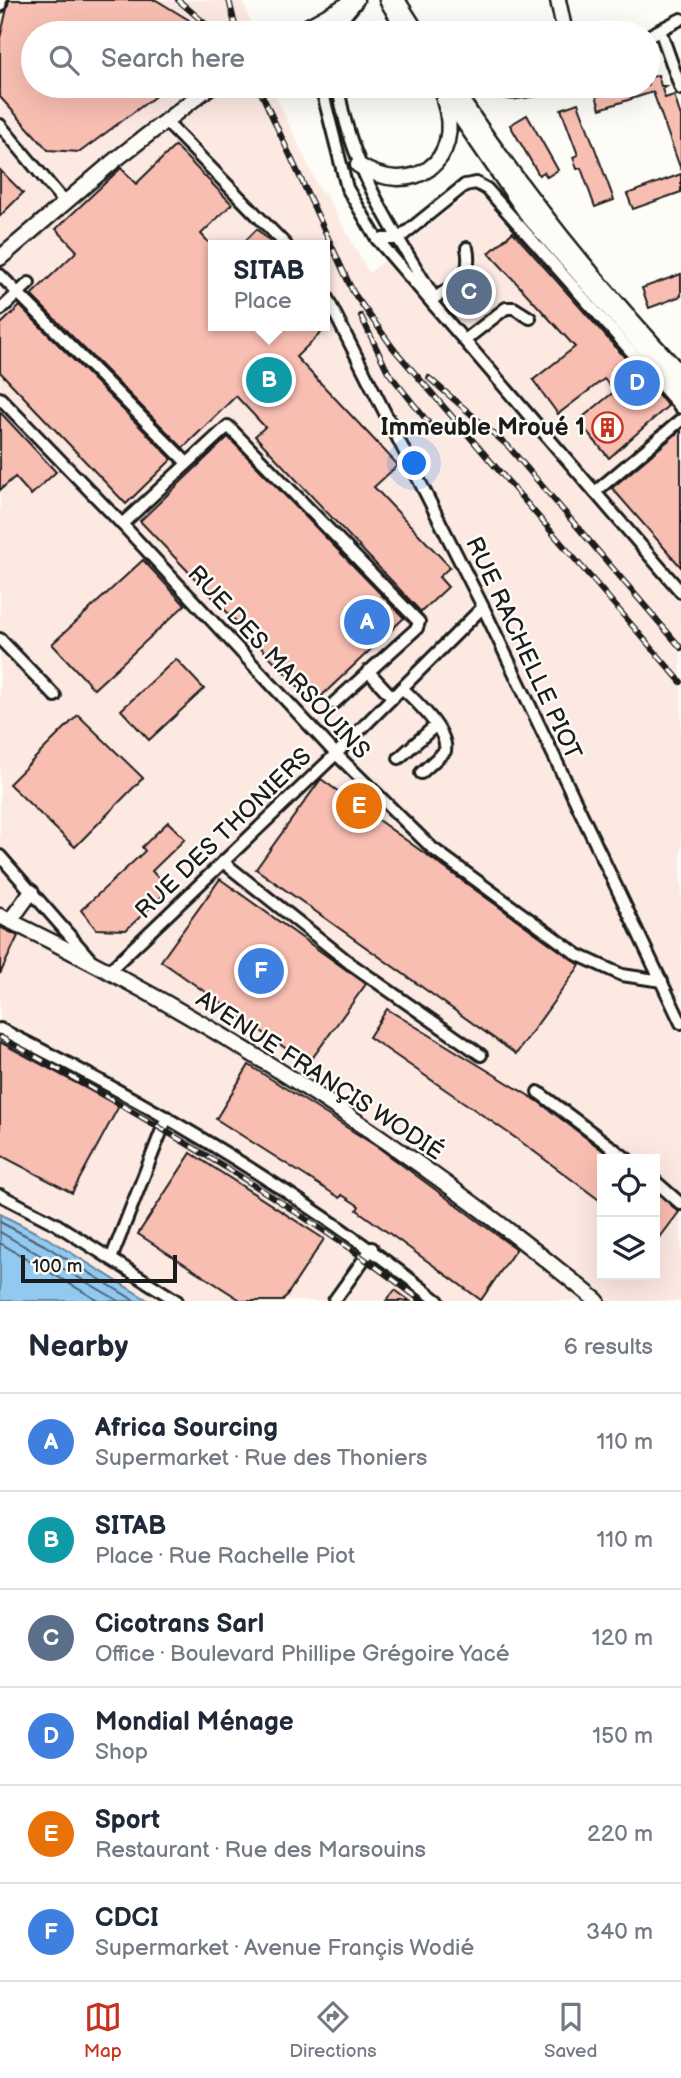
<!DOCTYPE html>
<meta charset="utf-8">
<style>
body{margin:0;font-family:"Balsamiq Sans",sans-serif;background:#f6f6f7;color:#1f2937}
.controls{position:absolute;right:21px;bottom:21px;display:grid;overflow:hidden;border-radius:0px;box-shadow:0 7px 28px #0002}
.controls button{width:63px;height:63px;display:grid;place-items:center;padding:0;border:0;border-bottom:2px solid #e0e1e3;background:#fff;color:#1f2937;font:35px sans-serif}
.scale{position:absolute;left:21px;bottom:18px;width:156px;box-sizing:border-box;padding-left:7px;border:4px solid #1c1c1c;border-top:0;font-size:19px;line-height:24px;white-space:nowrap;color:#1c1c1c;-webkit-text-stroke:5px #fdfcf7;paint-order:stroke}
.you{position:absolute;left:415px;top:464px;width:24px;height:24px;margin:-18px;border:5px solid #fff;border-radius:50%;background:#1a73e8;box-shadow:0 0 0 10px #1a73e833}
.badge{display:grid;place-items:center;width:46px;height:46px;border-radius:50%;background:#c8321e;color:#fff;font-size:23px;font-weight:700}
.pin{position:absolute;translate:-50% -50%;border:4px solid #fff;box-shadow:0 2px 7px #0006}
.popup{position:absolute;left:208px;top:240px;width:122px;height:91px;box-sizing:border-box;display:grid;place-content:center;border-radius:0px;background:#fff;filter:drop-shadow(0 2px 5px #0005);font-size:23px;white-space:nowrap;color:#747a83}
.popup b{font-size:26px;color:#1f2937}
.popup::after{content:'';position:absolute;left:50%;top:100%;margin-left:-14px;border:14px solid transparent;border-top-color:#fff}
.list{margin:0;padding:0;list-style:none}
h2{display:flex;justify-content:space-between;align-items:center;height:91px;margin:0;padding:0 28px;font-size:30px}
h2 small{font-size:23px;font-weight:400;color:#747a83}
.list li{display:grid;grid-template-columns:46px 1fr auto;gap:21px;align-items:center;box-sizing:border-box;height:98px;padding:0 28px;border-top:2px solid #e0e1e3}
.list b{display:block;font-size:26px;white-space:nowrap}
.list p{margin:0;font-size:23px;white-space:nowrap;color:#747a83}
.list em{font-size:23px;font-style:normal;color:#747a83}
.icon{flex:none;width:38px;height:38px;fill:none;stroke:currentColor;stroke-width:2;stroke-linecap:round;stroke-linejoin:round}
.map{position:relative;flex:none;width:681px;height:1301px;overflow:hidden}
.search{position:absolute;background:#fff;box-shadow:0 7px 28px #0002;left:21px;right:21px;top:21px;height:77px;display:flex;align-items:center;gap:18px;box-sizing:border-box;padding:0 24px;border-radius:38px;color:#747a83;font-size:26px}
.sheet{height:679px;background:#fff}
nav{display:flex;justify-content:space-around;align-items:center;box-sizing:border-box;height:98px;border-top:2px solid #e0e1e3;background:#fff;font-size:19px;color:#747a83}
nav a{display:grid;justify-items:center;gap:4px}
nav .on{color:#c8321e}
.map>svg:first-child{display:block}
.built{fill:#fce9e2;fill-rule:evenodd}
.water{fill:#92c9f0;stroke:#63849b;stroke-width:2}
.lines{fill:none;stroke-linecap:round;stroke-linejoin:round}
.shore{stroke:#4b6171;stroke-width:2}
.building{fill:#f9beb2;stroke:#1c1c1c;stroke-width:2}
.minor-casing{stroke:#1c1c1c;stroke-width:16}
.major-casing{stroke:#1c1c1c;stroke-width:19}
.minor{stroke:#fdfcf7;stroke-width:10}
.major{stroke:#fdfcf7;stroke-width:14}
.rail-casing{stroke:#1c1c1c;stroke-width:6}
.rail{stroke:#fdfcf7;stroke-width:3.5;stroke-dasharray:10;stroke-linecap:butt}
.labels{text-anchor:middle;stroke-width:5;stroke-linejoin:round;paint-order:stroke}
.poi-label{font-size:24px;font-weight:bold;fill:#1c1c1c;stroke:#fdfcf7;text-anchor:end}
.street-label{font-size:24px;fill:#1c1c1c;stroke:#fdfcf7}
</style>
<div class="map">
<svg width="681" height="1301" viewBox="0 0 681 1301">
<rect width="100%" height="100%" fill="#fdfcf7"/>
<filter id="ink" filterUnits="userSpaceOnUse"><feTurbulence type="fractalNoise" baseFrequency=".0143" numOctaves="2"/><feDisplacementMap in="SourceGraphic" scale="14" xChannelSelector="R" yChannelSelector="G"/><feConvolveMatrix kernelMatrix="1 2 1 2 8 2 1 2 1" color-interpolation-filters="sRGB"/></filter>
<g filter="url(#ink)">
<path class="built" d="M0 0H242L255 33H33V86H271L321 193 324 192 369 273 477 188 681 415V1301H149L47 1238 0 1214ZM213 245H325V326H213ZM602 1159H655V1275H602Z"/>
<polygon class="water" points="0,1214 47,1238 149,1301 0,1301"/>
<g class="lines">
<g class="shore">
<polyline points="0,1222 44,1245 135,1301"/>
<polyline points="0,1232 119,1301"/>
<polyline points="0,1243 99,1301"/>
</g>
</g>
<g class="building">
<polygon points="9,0 156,0 189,20 190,33 33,33 33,86 169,86 80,152 48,150 0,97 0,38"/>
<polygon points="658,75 661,86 667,86 662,89 665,98 674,95 681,117 681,170 653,92 600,109 596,95 625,86 648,86 648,78"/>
<polygon points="578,103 614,200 595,207 581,168 577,169 573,157 578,155 561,109"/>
<polygon points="527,115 558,170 547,177 544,172 539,175 510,125"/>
<polygon points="175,146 232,204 201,234 213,247 213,326 328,326 296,357 398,465 374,487 450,567 439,577 448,587 421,612 255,436 265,427 236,396 183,448 31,295 77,251 56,229 121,168 136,184"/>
<polygon points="0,170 23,193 0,216"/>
<polygon points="681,174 681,192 633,209 627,194"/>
<polygon points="257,229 273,245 241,245"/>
<polygon points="513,232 668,406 609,458 578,421 615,391 604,379 558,414 533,380 575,347 489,253"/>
<polygon points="681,274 681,296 649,308 642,288"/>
<polygon points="20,306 172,459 126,504 0,372 0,325"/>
<polygon points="0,412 56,472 31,495 15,477 0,490"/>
<polygon points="681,430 681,567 612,488"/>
<polygon points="228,437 404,618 314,703 140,521"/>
<polygon points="143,560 185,605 94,689 52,644"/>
<polygon points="176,659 204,689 149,740 121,710"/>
<polygon points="78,715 143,778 75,847 9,784"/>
<polygon points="321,779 580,965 516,1054 256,869"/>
<polygon points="168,822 185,839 152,871 169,890 126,930 96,929 81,910 145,851 142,847"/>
<polygon points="220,879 366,984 308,1064 161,961"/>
<polygon points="0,927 18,936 0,974"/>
<polygon points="387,1009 539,1102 614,1159 602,1159 602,1202 520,1141 369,1037"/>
<polygon points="0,1042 119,1106 72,1193 0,1155"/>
<polygon points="249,1065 379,1148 516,1249 481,1300 357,1210 359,1206 342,1195 340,1198 216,1119"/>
<polygon points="191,1153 324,1239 283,1301 242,1301 138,1234"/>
<polygon points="655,1191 679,1212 655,1244"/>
<polygon points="395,1290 410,1301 386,1301"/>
</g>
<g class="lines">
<defs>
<g id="minor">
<polyline points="0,6 1,0"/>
<polyline points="660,30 681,89"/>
<polyline points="336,33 339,23 355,4"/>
<polyline points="648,36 681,19"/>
<polyline points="321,86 347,188 377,239 681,592"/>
<path d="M338 86C349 163 391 228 432 294"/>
<polyline points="165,121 286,245"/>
<polyline points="0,125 64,202"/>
<polyline points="377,239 398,239 465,185 476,183 487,189 681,408"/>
<polyline points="0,275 187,463"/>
<polyline points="325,294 483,607 681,1023"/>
<path d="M435 298C457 282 473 278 467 248"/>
<polyline points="0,310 29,283"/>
<polyline points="465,340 506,308 514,308 530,318"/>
<polyline points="0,398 122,524 336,754 432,848 578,955 622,975 662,981"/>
<polyline points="595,492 681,420"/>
<polyline points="122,524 228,426 419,622 417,628 334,703"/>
<polyline points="0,639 55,696"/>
<polyline points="368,671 393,698"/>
<path d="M402 688C416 701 449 732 445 751L421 773"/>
<polyline points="399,758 435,726"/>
<polyline points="0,856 91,960"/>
<polyline points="223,862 351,964 481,1055"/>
<polyline points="110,970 336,754 483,607"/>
<path d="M0 1029C154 1105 303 1194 438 1301"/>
<polyline points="538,1092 627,1159"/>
<polyline points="655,1181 681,1204"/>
<polyline points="0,1195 56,1224 177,1301"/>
<polyline points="111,1259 167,1117"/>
<polyline points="334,1301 372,1248"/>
</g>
<g id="major">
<polyline points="387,0 407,33"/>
<polyline points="397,0 418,33"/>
<polyline points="558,0 565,33"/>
<polyline points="296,33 356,0"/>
<polyline points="439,86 529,217 681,391"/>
<path d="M452 86C520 189 596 284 681 374"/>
<polyline points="481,86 512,91 548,86"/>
<path d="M358 165C412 199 465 162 444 100"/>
<polyline points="0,258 115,160 211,86"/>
<path d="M0 916C214 1019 414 1150 597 1301"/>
<polyline points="10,921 31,892"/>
</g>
</defs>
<use href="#minor" class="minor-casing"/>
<use href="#major" class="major-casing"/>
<use href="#minor" class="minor"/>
<use href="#major" class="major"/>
<defs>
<g id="rail">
<polyline points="178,0 216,33"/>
<polyline points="229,0 237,33"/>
<polyline points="258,86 353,292 393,348 681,682"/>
<polyline points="361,316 388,372 428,422"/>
<polyline points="429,378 508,446 681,648"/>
<path d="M0 1037C145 1117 289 1200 422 1301"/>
</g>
</defs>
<use href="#rail" class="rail-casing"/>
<use href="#rail" class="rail"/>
</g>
</g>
<defs>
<symbol id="building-ring" viewBox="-11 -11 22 22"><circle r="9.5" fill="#fdfcf7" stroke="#c8321e" stroke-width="1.5"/><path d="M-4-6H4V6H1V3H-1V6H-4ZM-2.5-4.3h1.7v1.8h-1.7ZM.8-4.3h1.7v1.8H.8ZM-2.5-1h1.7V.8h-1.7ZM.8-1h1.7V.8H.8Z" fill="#c8321e"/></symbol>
</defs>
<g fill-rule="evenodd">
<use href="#building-ring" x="590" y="410" width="35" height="35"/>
</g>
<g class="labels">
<g class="poi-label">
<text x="585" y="435">Immeuble Mroué 1</text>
</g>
<g class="street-label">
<text transform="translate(524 648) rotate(65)" y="8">RUE RACHELLE PIOT</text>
<text transform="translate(279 662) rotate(47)" y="8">RUE DES MARSOUINS</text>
<text transform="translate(223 833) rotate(-44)" y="8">RUE DES THONIERS</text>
<text transform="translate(320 1075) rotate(33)" y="8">AVENUE FRANÇIS WODIÉ</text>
</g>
</g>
</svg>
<div class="controls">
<button><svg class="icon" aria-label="locate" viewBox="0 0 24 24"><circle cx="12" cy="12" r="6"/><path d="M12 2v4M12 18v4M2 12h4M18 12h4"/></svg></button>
<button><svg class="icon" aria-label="layers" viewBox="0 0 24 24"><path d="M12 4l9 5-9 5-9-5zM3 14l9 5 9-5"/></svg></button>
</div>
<div class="scale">100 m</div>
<div class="you"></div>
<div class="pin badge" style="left:367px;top:622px;background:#3f7fe0">A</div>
<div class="pin badge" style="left:269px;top:380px;background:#0f9aa8">B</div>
<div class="popup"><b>SITAB</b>Place</div>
<div class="pin badge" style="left:469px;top:292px;background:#5c6f8a">C</div>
<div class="pin badge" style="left:637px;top:383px;background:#3f7fe0">D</div>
<div class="pin badge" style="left:359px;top:806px;background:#e8710a">E</div>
<div class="pin badge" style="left:261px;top:971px;background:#3f7fe0">F</div>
<div class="search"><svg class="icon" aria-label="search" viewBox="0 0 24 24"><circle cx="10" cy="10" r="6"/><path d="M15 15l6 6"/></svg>Search here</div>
</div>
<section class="sheet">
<h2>Nearby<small>6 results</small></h2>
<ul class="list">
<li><span class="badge" style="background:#3f7fe0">A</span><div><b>Africa Sourcing</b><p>Supermarket · Rue des Thoniers</p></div><em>110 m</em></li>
<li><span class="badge" style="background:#0f9aa8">B</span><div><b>SITAB</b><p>Place · Rue Rachelle Piot</p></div><em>110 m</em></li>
<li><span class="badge" style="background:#5c6f8a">C</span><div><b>Cicotrans Sarl</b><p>Office · Boulevard Phillipe Grégoire Yacé</p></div><em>120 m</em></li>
<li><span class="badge" style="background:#3f7fe0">D</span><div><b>Mondial Ménage</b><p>Shop</p></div><em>150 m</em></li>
<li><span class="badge" style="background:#e8710a">E</span><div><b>Sport</b><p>Restaurant · Rue des Marsouins</p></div><em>220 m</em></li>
<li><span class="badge" style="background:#3f7fe0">F</span><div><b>CDCI</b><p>Supermarket · Avenue Françis Wodié</p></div><em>340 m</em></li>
</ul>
</section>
<nav>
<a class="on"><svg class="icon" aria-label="map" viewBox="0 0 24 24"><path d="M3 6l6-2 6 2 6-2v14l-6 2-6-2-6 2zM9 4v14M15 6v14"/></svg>Map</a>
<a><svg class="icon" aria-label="directions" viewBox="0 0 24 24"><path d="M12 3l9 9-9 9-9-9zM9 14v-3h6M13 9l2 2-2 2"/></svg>Directions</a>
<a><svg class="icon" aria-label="saved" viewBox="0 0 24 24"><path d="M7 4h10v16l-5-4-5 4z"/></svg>Saved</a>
</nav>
